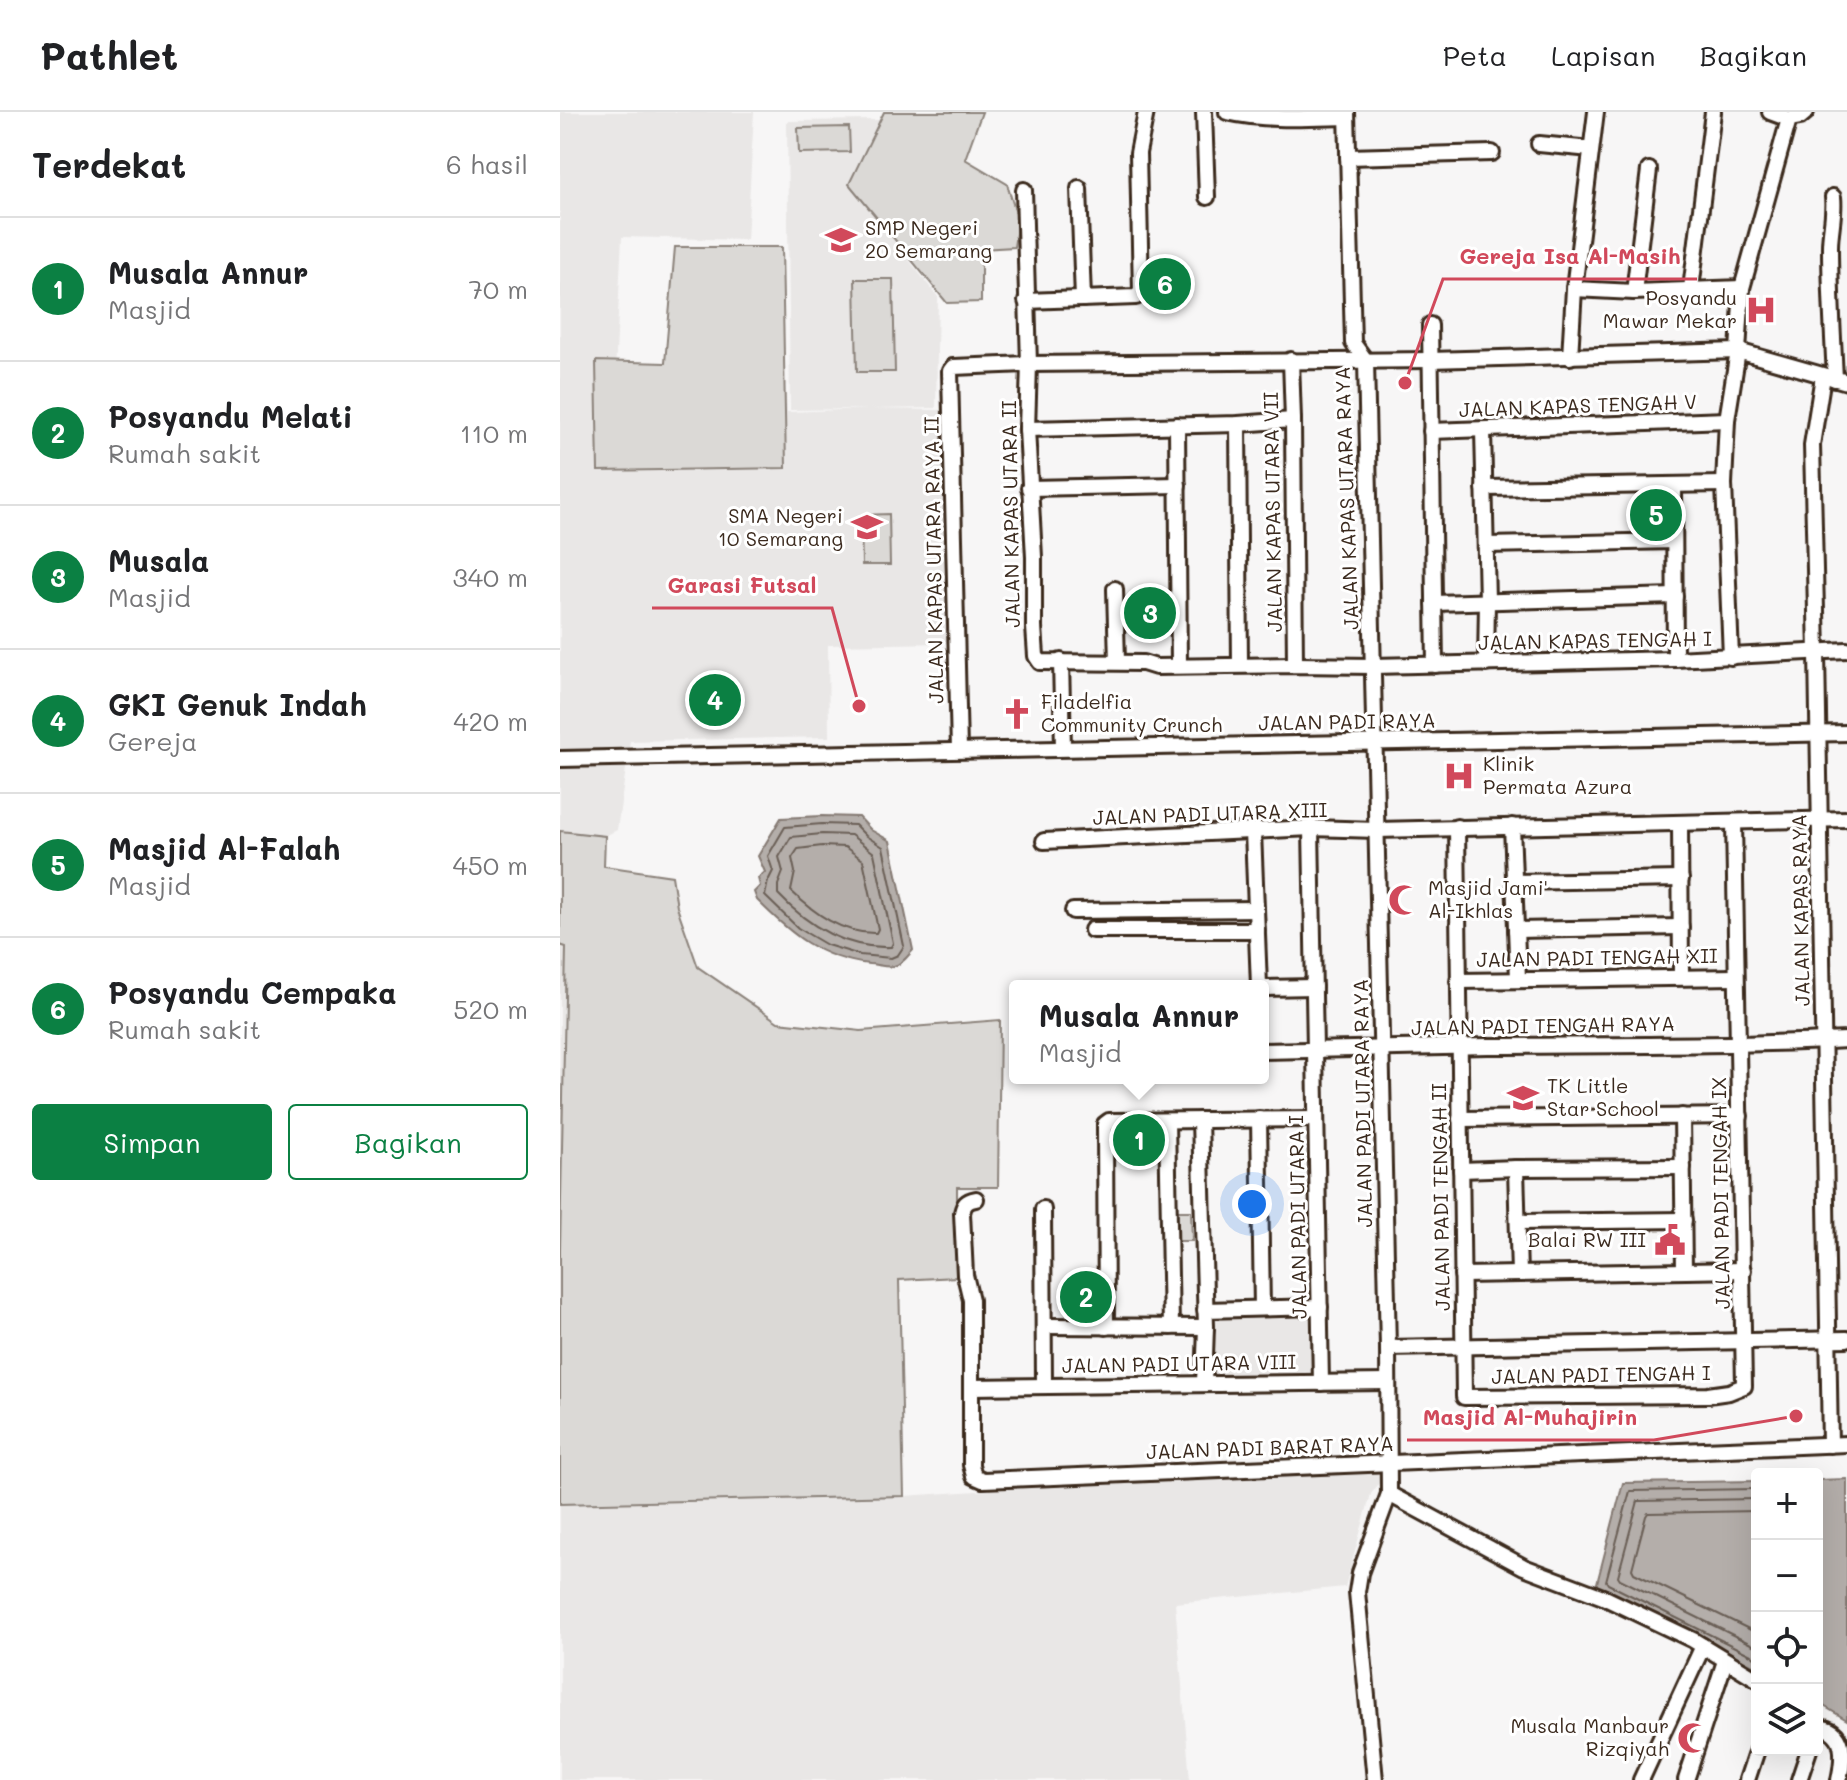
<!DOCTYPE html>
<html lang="id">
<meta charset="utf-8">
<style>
body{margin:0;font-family:Mali,sans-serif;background:#f6f6f6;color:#202124}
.controls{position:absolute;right:24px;bottom:24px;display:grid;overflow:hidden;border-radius:8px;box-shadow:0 8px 32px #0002}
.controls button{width:72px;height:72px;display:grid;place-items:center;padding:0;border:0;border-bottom:2px solid #e0e0e0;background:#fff;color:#202124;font:40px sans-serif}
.you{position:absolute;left:692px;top:1092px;width:28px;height:28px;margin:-20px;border:6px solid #fff;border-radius:50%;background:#1a73e8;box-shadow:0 0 0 12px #1a73e833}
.badge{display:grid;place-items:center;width:52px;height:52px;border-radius:50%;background:#0b8043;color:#fff;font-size:26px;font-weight:700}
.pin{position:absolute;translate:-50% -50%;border:4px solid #fff;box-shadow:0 2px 8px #0006}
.popup{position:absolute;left:449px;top:868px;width:260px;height:104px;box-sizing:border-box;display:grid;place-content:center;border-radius:8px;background:#fff;filter:drop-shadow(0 2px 6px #0005);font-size:26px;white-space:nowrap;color:#757577}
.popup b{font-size:30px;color:#202124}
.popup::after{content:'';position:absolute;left:50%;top:100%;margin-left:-16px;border:16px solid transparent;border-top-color:#fff}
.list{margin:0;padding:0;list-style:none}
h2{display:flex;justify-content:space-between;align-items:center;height:104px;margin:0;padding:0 32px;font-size:34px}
h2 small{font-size:26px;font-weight:400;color:#757577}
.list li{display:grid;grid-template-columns:52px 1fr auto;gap:24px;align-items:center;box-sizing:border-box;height:144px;padding:0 32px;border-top:2px solid #e0e0e0}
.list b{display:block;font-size:30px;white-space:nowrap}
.list p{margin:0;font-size:26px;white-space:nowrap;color:#757577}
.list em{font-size:26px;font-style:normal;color:#757577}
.actions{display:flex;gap:16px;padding:24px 32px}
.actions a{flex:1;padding:18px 0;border:2px solid #0b8043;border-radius:8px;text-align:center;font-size:28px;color:#0b8043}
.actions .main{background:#0b8043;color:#fff}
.icon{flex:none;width:44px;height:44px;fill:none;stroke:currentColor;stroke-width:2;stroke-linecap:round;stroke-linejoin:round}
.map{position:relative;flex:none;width:1287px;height:1668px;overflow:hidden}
header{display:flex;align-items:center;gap:48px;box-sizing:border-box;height:112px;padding:0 40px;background:#fff;border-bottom:2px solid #e0e0e0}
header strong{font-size:38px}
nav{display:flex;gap:44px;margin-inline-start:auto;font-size:28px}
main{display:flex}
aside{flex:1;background:#fff}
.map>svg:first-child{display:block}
.built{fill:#e9e7e6}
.green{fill:#dbd9d6;stroke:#8b827a;stroke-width:2}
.water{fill:#b4aeaa;stroke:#847972;stroke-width:2}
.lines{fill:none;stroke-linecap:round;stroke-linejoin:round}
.shore{stroke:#6b5f56;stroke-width:2}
.street-casing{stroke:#3b2a1e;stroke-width:20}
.street{stroke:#fff;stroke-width:14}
.labels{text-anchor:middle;stroke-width:6;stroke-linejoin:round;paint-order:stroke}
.poi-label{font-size:20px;fill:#3b2a1e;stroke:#fff;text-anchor:start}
.street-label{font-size:20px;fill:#3b2a1e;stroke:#fff}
.leader{fill:none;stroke:#d1495b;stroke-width:3}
.callout-dot{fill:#d1495b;stroke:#fff;stroke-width:3}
.callout-label{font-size:22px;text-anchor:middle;font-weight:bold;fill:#d1495b;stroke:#fff;stroke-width:6;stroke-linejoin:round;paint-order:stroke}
</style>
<header>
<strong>Pathlet</strong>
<nav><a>Peta</a><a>Lapisan</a><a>Bagikan</a></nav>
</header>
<main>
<aside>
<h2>Terdekat<small>6 hasil</small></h2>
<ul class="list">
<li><span class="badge">1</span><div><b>Musala Annur</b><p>Masjid</p></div><em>70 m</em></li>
<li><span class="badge">2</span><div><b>Posyandu Melati</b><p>Rumah sakit</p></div><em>110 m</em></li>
<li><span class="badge">3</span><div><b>Musala</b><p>Masjid</p></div><em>340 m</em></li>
<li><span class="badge">4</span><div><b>GKI Genuk Indah</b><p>Gereja</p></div><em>420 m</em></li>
<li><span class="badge">5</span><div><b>Masjid Al-Falah</b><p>Masjid</p></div><em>450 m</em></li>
<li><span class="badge">6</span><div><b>Posyandu Cempaka</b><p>Rumah sakit</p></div><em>520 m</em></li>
</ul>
<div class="actions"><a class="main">Simpan</a><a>Bagikan</a></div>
</aside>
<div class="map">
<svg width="1287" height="1668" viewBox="0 0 1287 1668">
<rect width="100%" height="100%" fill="#f7f6f6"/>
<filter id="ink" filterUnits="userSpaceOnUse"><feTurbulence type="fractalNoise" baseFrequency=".0125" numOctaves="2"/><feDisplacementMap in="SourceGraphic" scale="16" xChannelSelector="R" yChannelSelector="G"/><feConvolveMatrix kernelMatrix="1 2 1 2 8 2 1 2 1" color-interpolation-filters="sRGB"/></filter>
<g filter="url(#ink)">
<g class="built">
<polygon points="0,0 194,0 187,128 62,125 54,280 219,279 226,281 227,300 307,297 230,298 227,9 319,8 289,72 378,185 376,296 311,297 381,298 389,531 268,533 269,625 70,629 57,718 45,724 0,719"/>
<polygon points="0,833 6,834 0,1137"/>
<polygon points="758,1196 759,1268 648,1270 647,1199"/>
<polygon points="818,1356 820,1370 811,1382 785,1475 615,1491 630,1668 0,1668 0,1390 344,1384 577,1368"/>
</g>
<g class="green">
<polygon points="324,0 422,0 405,47 447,72 458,108 454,135 421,137 421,190 387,191 289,72"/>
<polygon points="289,15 290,40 239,41 238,16"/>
<polygon points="115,135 222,135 226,356 38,359 36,249 105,251"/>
<polygon points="295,167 333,167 335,260 297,260"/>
<polygon points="329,402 330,453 302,453 301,403"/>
<polygon points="0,719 45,724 44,754 112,764 117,795 138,855 218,910 301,919 440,908 438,1075 397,1075 397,1165 339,1168 344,1384 0,1392 0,1137 6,835 0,833"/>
<polygon points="616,1099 631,1099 632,1129 617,1129"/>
</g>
<g class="water">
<path d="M262 704 299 705 311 718 330 729 353 838C348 844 342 852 334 854 327 856 316 852 309 852 258 846 231 822 197 788L194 780 200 774 198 766 205 760 198 744 221 706Z"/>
<polygon points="1287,1367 1287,1608 1257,1590 1257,1368"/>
<polygon points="1197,1369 1197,1555 1036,1475 1063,1371"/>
</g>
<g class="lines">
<g class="shore">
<polygon points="262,712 295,713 306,724 323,735 344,834 338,843 331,846 300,843 267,833 238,816 205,784 208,769 213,759 208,744 225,715"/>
<path d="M262 722 291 723 314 741 333 831 331 835C286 837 248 814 218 782V773L223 760 219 745 231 725Z"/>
<path d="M262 734 285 735 303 748 318 817 316 821C282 822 254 801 231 779L235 760 232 746 238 737Z"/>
<polyline points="1197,1377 1070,1379 1046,1469 1048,1472 1197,1546"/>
<polyline points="1197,1387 1078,1389 1058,1464 1060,1467 1197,1535"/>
<polyline points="1197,1399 1088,1401 1086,1404 1072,1457 1074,1461 1197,1521"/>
</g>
<defs>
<g id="street">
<polyline points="644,0 647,85"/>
<path d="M667 0C706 9 747 6 787 5"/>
<polyline points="787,0 793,231 806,249 828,1236 829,1382 800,1461 797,1480 815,1668"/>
<polyline points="1210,0 1229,7"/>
<polyline points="979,32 1031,37"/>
<polyline points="788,45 932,41"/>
<polyline points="519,76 523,187"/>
<polyline points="464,78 469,252 467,317 474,445 474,515 476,544 480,550 583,551 596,555 735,553 813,554 1115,547 1287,538"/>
<path d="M1273 85C1275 102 1270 118 1270 135 1270 179 1273 223 1275 267"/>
<polyline points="1014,177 1074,180 1182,176"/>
<polyline points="1131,177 1153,0"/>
<polyline points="1074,180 1089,58"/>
<polyline points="466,189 576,185 581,180 578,41 586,0"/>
<polyline points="870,213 875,553"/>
<polyline points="1010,245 1014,177 1036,0"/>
<polyline points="731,248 733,308 735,553"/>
<polyline points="1263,264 1252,333 1257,540 1270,1333"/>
<polyline points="678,312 680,553"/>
<polyline points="617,313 619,554"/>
<polyline points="467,317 678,312 733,308"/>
<polyline points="923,318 927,489 926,552"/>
<polyline points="871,319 1167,308"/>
<polyline points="1114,373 1115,547"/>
<polyline points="469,376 618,373"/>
<polyline points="924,376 1164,372"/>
<polyline points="926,433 1114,429"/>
<polyline points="555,477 557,550"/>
<polyline points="874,491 1115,484"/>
<polyline points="1171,545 1164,372 1167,308 1178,239 1182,176 1229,7 1240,5 1246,0"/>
<polyline points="501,549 503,636"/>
<polyline points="399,638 390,259 393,255 469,252 870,248 1178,239 1287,270"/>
<polyline points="0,647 1287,621"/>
<polyline points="1120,711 1121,864"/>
<polyline points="952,714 958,867"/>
<polyline points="897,715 904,1285 1148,1283 1169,1280 1184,1274 1174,710"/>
<polyline points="751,716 761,1271"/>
<polyline points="693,719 699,874"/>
<polyline points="484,729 751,716 817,718 1287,707"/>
<polyline points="954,770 1121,767"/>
<polyline points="513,799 696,797"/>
<polyline points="532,818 697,818"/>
<polyline points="956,818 1121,815"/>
<polyline points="898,869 1176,865"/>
<polyline points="703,876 754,875"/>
<path d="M703 939C778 938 853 935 928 934 1048 933 1168 934 1287 928"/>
<polyline points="1122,1004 1124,1159"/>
<polyline points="699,1007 702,1196"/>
<polyline points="900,1007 1180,1004"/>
<polyline points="640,1008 646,1215 644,1272"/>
<polyline points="607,1009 611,1215"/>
<polyline points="956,1056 959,1162"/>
<polyline points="901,1058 956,1056 1123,1055"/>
<path d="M416 1087C406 1089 404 1092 402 1101L405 1163 411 1188V1353L414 1364 423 1368 1287 1332"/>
<polyline points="483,1097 484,1274"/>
<polyline points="959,1110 1124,1108"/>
<polyline points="902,1163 1183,1158"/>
<polyline points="645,1198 760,1195"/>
<polyline points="484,1214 646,1215"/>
<polyline points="546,1215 545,1012 549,1009 756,1007"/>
<polyline points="828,1236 1287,1227"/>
<polyline points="411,1275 828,1270"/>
<polyline points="829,1382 964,1455 1043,1485 1133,1528 1197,1567"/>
<path d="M1257 1615C1287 1617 1284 1645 1279 1668"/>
<polyline points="1081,1668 1143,1534"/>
<polyline points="1126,1668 1165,1549"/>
<polyline points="1187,1668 1197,1638"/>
<polyline points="1239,1668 1249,1638"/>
</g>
</defs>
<use href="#street" class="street-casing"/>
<use href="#street" class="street"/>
</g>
</g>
<defs>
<symbol id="school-bare" viewBox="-9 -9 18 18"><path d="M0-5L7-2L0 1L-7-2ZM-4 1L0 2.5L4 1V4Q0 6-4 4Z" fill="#d1495b" stroke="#fff" stroke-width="2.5" paint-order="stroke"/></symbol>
<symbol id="hospital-bare" viewBox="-9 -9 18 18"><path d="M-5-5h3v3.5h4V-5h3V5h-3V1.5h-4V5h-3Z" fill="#d1495b" stroke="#fff" stroke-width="2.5" paint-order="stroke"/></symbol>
<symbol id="church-bare" viewBox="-9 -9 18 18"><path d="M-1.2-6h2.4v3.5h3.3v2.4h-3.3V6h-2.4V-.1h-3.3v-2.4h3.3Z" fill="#d1495b" stroke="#fff" stroke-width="2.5" paint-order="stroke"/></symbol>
<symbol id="mosque-bare" viewBox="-9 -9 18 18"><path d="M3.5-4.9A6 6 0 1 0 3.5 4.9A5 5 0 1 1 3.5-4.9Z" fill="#d1495b" stroke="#fff" stroke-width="2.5" paint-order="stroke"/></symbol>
<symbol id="civic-bare" viewBox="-9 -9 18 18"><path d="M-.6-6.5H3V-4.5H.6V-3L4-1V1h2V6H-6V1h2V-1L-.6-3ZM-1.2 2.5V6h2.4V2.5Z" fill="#d1495b" stroke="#fff" stroke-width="2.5" paint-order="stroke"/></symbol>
</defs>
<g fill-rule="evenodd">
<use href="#school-bare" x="259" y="106" width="44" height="44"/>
<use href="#hospital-bare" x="1179" y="176" width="44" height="44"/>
<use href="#school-bare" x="285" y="393" width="44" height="44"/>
<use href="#church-bare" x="435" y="580" width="44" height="44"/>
<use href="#hospital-bare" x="877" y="642" width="44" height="44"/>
<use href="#mosque-bare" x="822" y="766" width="44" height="44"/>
<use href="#school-bare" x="941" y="964" width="44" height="44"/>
<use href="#civic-bare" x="1088" y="1106" width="44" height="44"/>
<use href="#mosque-bare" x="1111" y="1604" width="44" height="44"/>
</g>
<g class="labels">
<g class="poi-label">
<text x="305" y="123">SMP Negeri<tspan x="305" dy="23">20 Semarang</tspan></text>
<text x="1177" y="193" text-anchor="end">Posyandu<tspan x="1177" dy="23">Mawar Mekar</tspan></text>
<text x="283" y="411" text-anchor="end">SMA Negeri<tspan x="283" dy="23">10 Semarang</tspan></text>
<text x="481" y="597">Filadelfia<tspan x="481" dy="23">Community Crunch</tspan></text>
<text x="923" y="659">Klinik<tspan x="923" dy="23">Permata Azura</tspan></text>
<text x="868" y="783">Masjid Jami'<tspan x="868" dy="23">Al-Ikhlas</tspan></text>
<text x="987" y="981">TK Little<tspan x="987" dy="23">Star School</tspan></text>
<text x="1086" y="1135" text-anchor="end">Balai RW III</text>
<text x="1109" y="1621" text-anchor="end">Musala Manbaur<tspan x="1109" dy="23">Rizqiyah</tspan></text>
</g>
<g class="street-label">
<text transform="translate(1018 294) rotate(-2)" y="7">JALAN KAPAS TENGAH V</text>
<text transform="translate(787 386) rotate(-92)" y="7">JALAN KAPAS UTARA RAYA</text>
<text transform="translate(713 400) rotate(-91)" y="7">JALAN KAPAS UTARA VII</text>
<text transform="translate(451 402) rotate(-91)" y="7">JALAN KAPAS UTARA II</text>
<text transform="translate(374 448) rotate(-91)" y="7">JALAN KAPAS UTARA RAYA II</text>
<text transform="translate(1035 529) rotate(-1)" y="7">JALAN KAPAS TENGAH I</text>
<text transform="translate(787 610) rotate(-1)" y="7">JALAN PADI RAYA</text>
<text transform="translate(650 702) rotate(-2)" y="7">JALAN PADI UTARA XIII</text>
<text transform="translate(1241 798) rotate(-91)" y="7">JALAN KAPAS RAYA</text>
<text transform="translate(1037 846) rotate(-1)" y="7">JALAN PADI TENGAH XII</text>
<text transform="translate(983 914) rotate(-1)" y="7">JALAN PADI TENGAH RAYA</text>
<text transform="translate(803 991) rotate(-91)" y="7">JALAN PADI UTARA RAYA</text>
<text transform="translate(1161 1081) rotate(-91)" y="7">JALAN PADI TENGAH IX</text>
<text transform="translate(881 1085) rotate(-91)" y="7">JALAN PADI TENGAH II</text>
<text transform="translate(738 1105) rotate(-91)" y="7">JALAN PADI UTARA I</text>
<text transform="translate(619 1252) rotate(-1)" y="7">JALAN PADI UTARA VIII</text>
<text transform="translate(1041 1263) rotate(-1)" y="7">JALAN PADI TENGAH I</text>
<text transform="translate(710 1336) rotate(-2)" y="7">JALAN PADI BARAT RAYA</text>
</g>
</g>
<path class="leader" d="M845 271L883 167H1137M299 594L272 496H92M1236 1304L1094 1328H847"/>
<g class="callout-dot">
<circle cx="845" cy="271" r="8"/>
<circle cx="299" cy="594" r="8"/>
<circle cx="1236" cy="1304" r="8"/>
</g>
<g class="callout-label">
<text x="1010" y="152">Gereja Isa Al-Masih</text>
<text x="182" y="481">Garasi Futsal</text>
<text x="970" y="1313">Masjid Al-Muhajirin</text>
</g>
</svg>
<div class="controls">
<button>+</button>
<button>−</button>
<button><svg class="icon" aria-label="locate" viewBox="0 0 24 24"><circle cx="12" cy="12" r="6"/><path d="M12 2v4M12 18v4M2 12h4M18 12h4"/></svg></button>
<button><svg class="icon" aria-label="layers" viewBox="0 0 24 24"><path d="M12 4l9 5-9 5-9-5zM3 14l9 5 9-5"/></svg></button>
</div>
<div class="you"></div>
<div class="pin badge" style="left:579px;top:1028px">1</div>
<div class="popup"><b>Musala Annur</b>Masjid</div>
<div class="pin badge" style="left:526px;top:1185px">2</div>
<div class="pin badge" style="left:590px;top:501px">3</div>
<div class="pin badge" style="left:155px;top:588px">4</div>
<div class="pin badge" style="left:1096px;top:403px">5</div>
<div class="pin badge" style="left:605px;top:172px">6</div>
</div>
</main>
